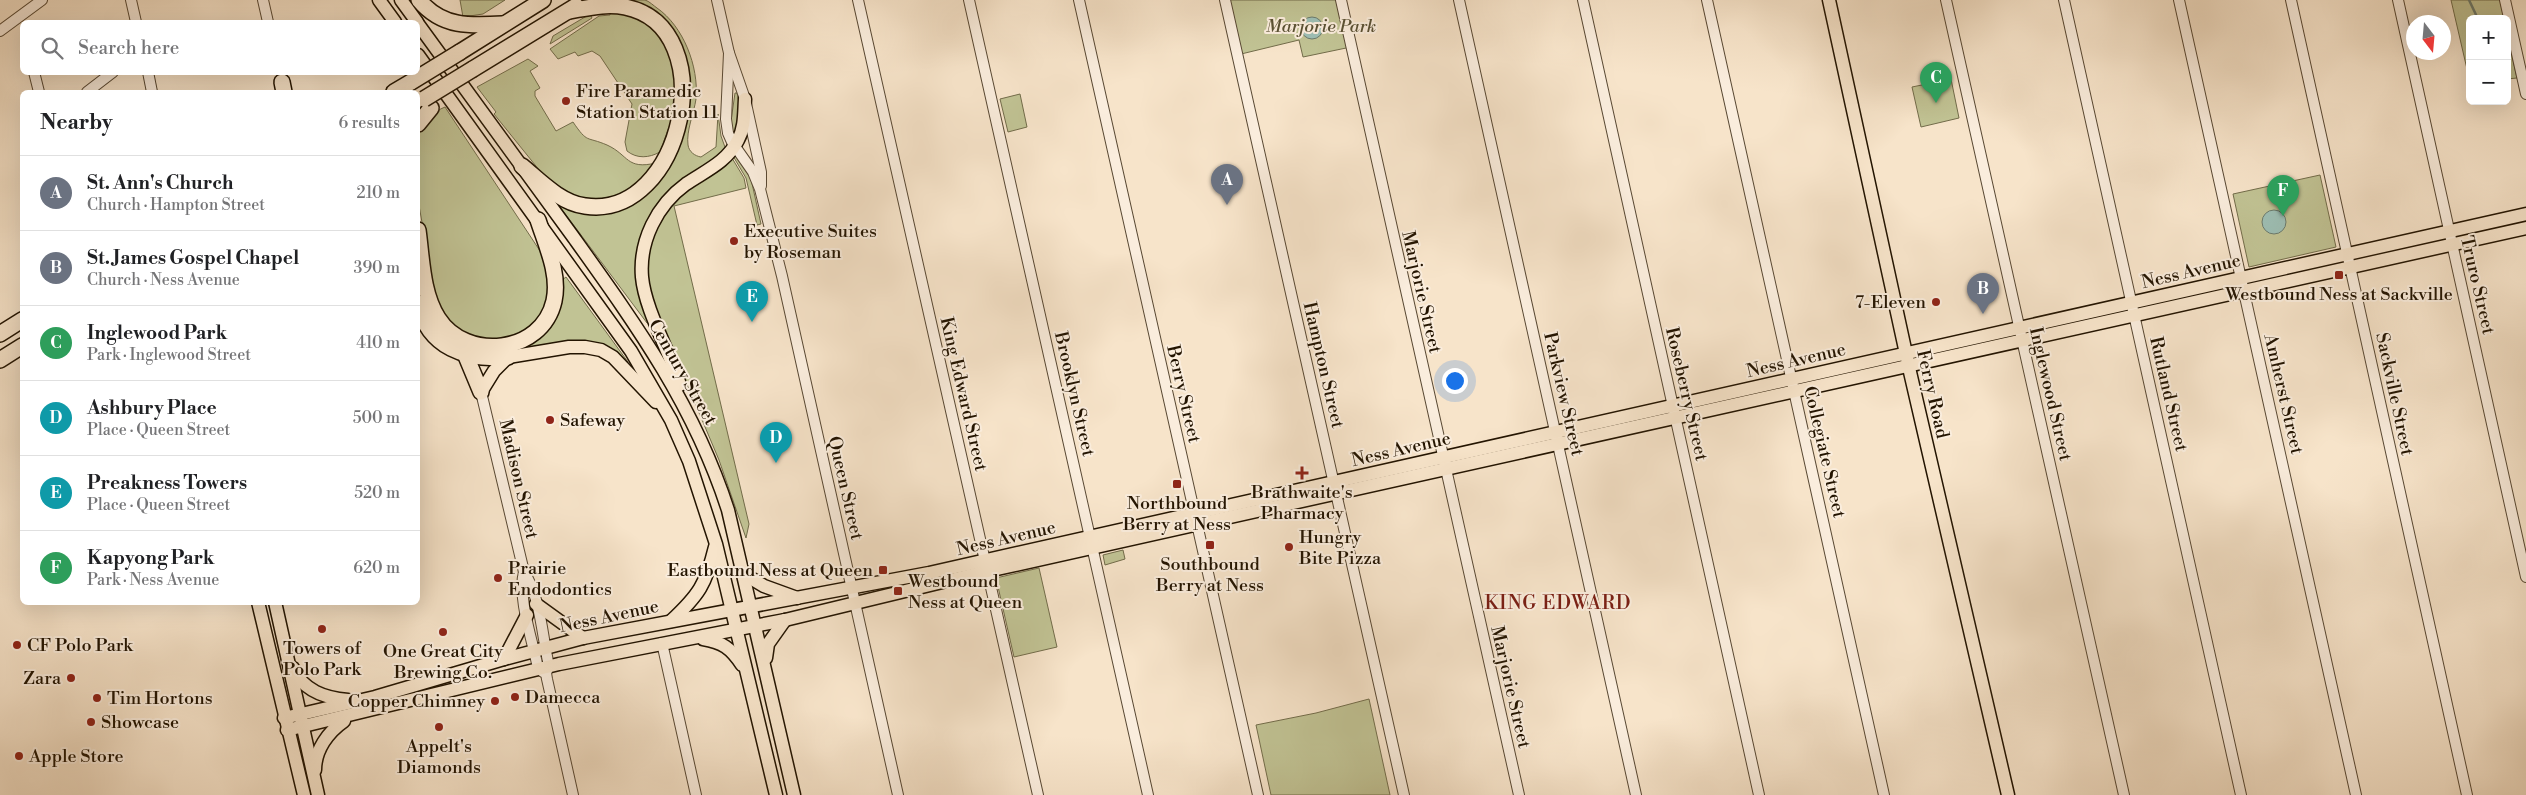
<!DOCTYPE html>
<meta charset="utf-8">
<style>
body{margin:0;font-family:"Libre Bodoni",serif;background:#f2f2f2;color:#202124}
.controls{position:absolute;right:15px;top:15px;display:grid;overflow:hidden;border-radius:8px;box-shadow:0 5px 20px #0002}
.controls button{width:45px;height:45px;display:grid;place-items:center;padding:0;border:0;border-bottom:1px solid #e0e0e0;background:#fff;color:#202124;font:25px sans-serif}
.compass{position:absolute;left:2406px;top:15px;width:45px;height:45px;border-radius:50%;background:#fff;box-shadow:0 5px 20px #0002;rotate:164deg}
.you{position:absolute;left:1454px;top:380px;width:18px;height:18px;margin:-12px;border:4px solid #fff;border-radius:50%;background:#1a73e8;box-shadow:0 0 0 8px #1a73e833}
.badge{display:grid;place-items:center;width:32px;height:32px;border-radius:50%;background:#ea580c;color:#fff;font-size:16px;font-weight:700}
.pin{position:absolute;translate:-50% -41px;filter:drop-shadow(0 1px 2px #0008)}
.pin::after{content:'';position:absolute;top:26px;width:18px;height:15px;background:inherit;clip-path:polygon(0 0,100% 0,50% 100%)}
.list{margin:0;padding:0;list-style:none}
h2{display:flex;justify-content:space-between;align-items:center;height:65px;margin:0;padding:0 20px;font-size:21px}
h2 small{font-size:16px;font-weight:400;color:#757577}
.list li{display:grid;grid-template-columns:32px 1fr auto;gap:15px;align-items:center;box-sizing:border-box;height:75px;padding:0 20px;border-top:1px solid #e0e0e0}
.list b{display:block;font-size:19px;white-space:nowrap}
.list p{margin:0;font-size:16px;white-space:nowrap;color:#757577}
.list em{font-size:16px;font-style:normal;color:#757577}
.icon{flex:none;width:28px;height:28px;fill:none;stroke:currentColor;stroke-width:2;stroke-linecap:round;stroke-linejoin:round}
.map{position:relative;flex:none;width:2526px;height:795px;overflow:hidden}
.search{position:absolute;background:#fff;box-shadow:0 5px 20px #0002;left:20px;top:20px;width:400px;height:55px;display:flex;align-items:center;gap:12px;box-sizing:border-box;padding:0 18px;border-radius:8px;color:#757577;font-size:19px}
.panel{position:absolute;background:#fff;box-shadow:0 5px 20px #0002;left:20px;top:90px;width:400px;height:515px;border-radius:8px}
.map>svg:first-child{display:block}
.green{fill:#c1c394;stroke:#726c4a}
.water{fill:#9dbfb5;stroke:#6c7b6d}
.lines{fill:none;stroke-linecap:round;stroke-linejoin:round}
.stream{stroke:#6c7b6d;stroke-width:2.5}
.minor-casing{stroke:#584833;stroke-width:12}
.major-casing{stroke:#231401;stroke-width:15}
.highway-casing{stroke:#231401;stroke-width:18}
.minor{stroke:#faeddd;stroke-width:10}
.major{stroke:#f7e4ca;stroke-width:12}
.highway{stroke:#f7e4ca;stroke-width:15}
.highway-bridge-casing{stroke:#231401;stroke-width:18;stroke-linecap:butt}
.highway-bridge{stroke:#f7e4ca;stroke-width:15}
.poi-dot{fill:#8f2418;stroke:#faeddd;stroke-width:2}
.labels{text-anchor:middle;stroke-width:4;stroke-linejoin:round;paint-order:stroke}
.park-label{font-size:18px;font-style:italic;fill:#5a5134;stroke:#faeddd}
.poi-label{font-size:18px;fill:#231401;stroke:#faeddd;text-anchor:start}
.street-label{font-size:18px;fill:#231401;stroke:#faeddd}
.neighbourhood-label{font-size:19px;letter-spacing:1px;fill:#7a1f14;stroke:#faeddd}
</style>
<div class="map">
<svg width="2526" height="795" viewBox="0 0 2526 795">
<rect width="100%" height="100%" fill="#f7e4ca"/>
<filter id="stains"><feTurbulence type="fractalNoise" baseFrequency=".004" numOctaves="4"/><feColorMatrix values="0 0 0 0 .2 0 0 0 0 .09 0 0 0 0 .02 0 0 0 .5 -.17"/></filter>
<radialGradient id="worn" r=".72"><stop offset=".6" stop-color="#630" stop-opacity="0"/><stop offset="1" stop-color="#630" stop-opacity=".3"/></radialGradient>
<g class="green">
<polygon points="460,0 505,0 483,14 463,17"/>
<path d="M618 0C626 0 636 0 645 0 649 1 654 6 657 8 683 26 699 66 696 99 694 113 686 131 688 145 689 152 695 156 701 157L716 147 718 114 721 136 726 150 645 230 651 322 647 323 560 207 564 204 592 212 669 161 678 49Z"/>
<polygon points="1225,0 1341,0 1351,47 1303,57 1299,40 1237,55"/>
<polygon points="2451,0 2500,0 2504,19 2470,19 2470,82"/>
<path d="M610 11 647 21 669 49 679 99 660 152C649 158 637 159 627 151L625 142 632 104 600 56 592 51 578 56 575 52 558 59 550 49 599 16 610 15Z"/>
<polygon points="590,14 592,18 550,44 553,36"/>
<polygon points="2507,33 2517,78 2507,79"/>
<path d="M528 59 538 66 530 71 540 88 535 91V96L556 131 573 122C588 144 586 136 607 145 629 155 626 170 656 163L627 194 581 202 548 181 494 114 496 112 477 87Z"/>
<polygon points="1951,79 1959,118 1921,127 1912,87"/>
<polygon points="735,93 737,93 740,107 735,134 733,134 731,121"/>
<polygon points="1020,94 1027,127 1008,132 1000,99"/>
<polygon points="445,107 546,260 550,282 546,309 528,330 497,343 460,334 438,311 418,200 418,130 432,113"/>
<polygon points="735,154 751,179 761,224 757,225 746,178 733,156"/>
<polygon points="732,158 744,178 746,188 674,206 749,524 746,538 719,460 651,299 646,268 653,234 673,200"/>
<polygon points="2320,175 2336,247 2249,267 2233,194"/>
<polygon points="566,277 628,362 627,363 611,350 481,354 448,337 527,343 562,280"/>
<polygon points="1123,550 1125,559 1105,565 1103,555"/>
<polygon points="1039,568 1057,647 1014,657 996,578"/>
<polygon points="1369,699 1390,795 1271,795 1256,725 1316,713"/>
</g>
<g class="water">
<circle cx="1312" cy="28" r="11"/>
<circle cx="2274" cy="222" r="12"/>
</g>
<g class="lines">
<polyline class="stream" points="2469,0 2478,19"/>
<defs>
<g id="minor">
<polyline points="131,0 136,22"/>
<polyline points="263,0 268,22"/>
<polyline points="717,0 729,53 745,99 761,172 761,186"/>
<polyline points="858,0 1038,795"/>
<polyline points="969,0 1148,795"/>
<polyline points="1079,0 1258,795"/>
<polyline points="1225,0 1404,795"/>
<polyline points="1341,0 1519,795"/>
<polyline points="1459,0 1636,795"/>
<polyline points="1583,0 1759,795"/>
<polyline points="1707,0 1884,795"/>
<polyline points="1946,0 2124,795"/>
<polyline points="2064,0 2241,795"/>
<polyline points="2179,0 2356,795"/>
<polyline points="2291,0 2467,795"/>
<polyline points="2398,0 2526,577"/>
<polyline points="2505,0 2526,94"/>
<polyline points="0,31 42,0"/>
<polyline points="729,53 726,119 728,133 732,142 753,172 760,189 782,276 898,795"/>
<polyline points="34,72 39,92"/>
<polyline points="148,72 152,92"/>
<polyline points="87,92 113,72"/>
<path d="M481 392 524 572C541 598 542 636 549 666L546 673 547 679 573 795"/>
<path d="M524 572C517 597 533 642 538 668L543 672"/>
<polyline points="662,643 696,795"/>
</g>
<g id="major">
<polyline points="379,0 395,22"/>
<polyline points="401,0 417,22"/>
<polyline points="1829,0 1910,372 2008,795"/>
<path d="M418 24C469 95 522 166 574 238 637 326 694 405 728 510L794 795"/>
<polyline points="418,55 631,351 671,420 689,461 716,544 776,795"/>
<path d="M680 385C670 352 645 310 642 277 639 241 657 205 686 184 705 171 727 162 738 140 745 127 744 113 745 99"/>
<polyline points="481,392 494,371 508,357 569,347 585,347 601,350 613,357 656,402"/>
<polyline points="744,574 764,586 797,598"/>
<polyline points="258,602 304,795"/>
<polyline points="275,602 318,795"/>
<polyline points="536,604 583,638"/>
<path d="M671 621C699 595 706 584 715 547"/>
<path d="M703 639C722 642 731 648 742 665"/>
<polyline points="766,658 768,644 785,620"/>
<polyline points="504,659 527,615"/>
<path d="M293 668C303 691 325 698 348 700"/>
<polyline points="284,718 375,697 504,659 583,638 929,573 2526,214"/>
<polyline points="287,730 559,664 785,620 988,571 2526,228"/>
<path d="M315 770C315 750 328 732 344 721"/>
</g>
<g id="highway">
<path d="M419 0C442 28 471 26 503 24"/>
<polyline points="460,52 543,0"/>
<polyline points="473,69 576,6"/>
<polyline points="282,82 284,92"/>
<polyline points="394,92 411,82"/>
<polyline points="418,124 431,108"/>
<path d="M522 166C541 182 561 203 585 206 683 221 725 27 625 7 607 3 587 8 569 11"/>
<path d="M418 230C422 259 422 293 438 318 466 362 542 354 554 301 560 274 546 245 538 220"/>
<path d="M418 303C428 348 467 361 508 357"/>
<polyline points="0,334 22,320"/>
<polyline points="466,356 481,392"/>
<polyline points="0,360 22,346"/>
</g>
</defs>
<use href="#minor" class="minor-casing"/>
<use href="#major" class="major-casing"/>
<use href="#highway" class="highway-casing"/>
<use href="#minor" class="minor"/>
<use href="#major" class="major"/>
<use href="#highway" class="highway"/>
<defs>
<g id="highway-bridge">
<polyline points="411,82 460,52"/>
<polyline points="424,99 473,69"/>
</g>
</defs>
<use href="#highway-bridge" class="highway-bridge-casing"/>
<use href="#highway-bridge" class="highway-bridge"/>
</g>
<g class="poi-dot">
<circle cx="566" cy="101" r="5"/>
<circle cx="734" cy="241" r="5"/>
<rect x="2334" y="270" width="10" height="10" rx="2.5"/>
<circle cx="1936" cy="302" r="5"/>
<circle cx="550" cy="420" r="5"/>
<path d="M1299.5 465.5h5v5h5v5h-5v5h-5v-5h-5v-5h5z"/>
<rect x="1172" y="479" width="10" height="10" rx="2.5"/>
<rect x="1205" y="540" width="10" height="10" rx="2.5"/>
<circle cx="1289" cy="547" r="5"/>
<rect x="878" y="565" width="10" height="10" rx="2.5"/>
<circle cx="498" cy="578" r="5"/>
<rect x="893" y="586" width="10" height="10" rx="2.5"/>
<circle cx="322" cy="629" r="5"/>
<circle cx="443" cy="632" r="5"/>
<circle cx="17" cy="645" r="5"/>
<circle cx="71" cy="678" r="5"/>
<circle cx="515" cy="697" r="5"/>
<circle cx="97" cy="698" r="5"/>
<circle cx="495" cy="701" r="5"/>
<circle cx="91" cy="722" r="5"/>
<circle cx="439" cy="727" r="5"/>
<circle cx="19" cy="756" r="5"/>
</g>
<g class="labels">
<g class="park-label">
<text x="1321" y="32">Marjorie Park</text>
</g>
<g class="poi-label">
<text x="576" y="97">Fire Paramedic<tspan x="576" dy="21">Station Station 11</tspan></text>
<text x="744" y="237">Executive Suites<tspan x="744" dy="21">by Roseman</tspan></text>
<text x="2339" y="300" text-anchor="middle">Westbound Ness at Sackville</text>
<text x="1926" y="308" text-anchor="end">7-Eleven</text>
<text x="560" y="426">Safeway</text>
<text x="1302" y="498" text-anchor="middle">Brathwaite's<tspan x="1302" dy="21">Pharmacy</tspan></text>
<text x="1177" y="509" text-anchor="middle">Northbound<tspan x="1177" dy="21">Berry at Ness</tspan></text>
<text x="1299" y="543">Hungry<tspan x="1299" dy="21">Bite Pizza</tspan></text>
<text x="1210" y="570" text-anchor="middle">Southbound<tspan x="1210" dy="21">Berry at Ness</tspan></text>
<text x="508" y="574">Prairie<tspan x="508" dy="21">Endodontics</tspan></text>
<text x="873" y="576" text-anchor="end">Eastbound Ness at Queen</text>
<text x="908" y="587">Westbound<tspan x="908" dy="21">Ness at Queen</tspan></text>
<text x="27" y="651">CF Polo Park</text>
<text x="322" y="654" text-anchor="middle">Towers of<tspan x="322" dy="21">Polo Park</tspan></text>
<text x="443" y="657" text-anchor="middle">One Great City<tspan x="443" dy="21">Brewing Co.</tspan></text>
<text x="61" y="684" text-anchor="end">Zara</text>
<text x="525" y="703">Damecca</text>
<text x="107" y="704">Tim Hortons</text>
<text x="485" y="707" text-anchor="end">Copper Chimney</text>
<text x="101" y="728">Showcase</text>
<text x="439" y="752" text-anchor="middle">Appelt's<tspan x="439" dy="21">Diamonds</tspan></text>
<text x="29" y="762">Apple Store</text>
</g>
<g class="street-label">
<text transform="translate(2191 271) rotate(-13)" y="6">Ness Avenue</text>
<text transform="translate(2478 285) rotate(77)" y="6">Truro Street</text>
<text transform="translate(1422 292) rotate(77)" y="6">Marjorie Street</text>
<text transform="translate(1796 360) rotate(-13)" y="6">Ness Avenue</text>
<text transform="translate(1324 365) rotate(77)" y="6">Hampton Street</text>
<text transform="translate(683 372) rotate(60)" y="6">Century Street</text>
<text transform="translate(964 394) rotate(77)" y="6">King Edward Street</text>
<text transform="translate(1075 394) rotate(77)" y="6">Brooklyn Street</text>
<text transform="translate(1184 394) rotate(77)" y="6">Berry Street</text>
<text transform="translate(1564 394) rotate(77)" y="6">Parkview Street</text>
<text transform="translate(1687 394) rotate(77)" y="6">Roseberry Street</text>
<text transform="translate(1933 394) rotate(77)" y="6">Ferry Road</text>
<text transform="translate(2051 394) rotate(77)" y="6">Inglewood Street</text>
<text transform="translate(2169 394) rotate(77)" y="6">Rutland Street</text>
<text transform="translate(2284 394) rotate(77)" y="6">Amherst Street</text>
<text transform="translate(2395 394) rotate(78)" y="6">Sackville Street</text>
<text transform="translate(1401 449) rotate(-13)" y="6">Ness Avenue</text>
<text transform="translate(1825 452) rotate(77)" y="6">Collegiate Street</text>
<text transform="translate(519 479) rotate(77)" y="6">Madison Street</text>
<text transform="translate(846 488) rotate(77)" y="6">Queen Street</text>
<text transform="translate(1006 538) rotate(-13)" y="6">Ness Avenue</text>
<text transform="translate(609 616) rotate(-12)" y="6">Ness Avenue</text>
<text transform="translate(1511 687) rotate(77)" y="6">Marjorie Street</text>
</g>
<g class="neighbourhood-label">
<text x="1558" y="609">KING EDWARD</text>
</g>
</g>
<rect width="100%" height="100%" filter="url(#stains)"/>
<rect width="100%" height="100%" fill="url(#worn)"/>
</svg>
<div class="controls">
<button>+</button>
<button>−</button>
</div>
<svg class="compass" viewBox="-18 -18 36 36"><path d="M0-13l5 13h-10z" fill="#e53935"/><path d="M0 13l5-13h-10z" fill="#757577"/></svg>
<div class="you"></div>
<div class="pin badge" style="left:1227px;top:205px;background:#6b7280">A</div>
<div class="pin badge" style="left:1983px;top:314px;background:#6b7280">B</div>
<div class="pin badge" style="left:1936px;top:103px;background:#2e9e5b">C</div>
<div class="pin badge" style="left:776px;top:463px;background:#0f9aa8">D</div>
<div class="pin badge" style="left:752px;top:322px;background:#0f9aa8">E</div>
<div class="pin badge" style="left:2283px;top:216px;background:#2e9e5b">F</div>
<div class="search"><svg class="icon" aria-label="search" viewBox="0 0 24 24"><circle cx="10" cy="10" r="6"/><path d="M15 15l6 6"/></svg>Search here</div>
<section class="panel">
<h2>Nearby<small>6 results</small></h2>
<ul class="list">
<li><span class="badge" style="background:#6b7280">A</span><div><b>St. Ann's Church</b><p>Church · Hampton Street</p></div><em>210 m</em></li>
<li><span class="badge" style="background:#6b7280">B</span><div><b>St. James Gospel Chapel</b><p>Church · Ness Avenue</p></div><em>390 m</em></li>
<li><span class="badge" style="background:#2e9e5b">C</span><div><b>Inglewood Park</b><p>Park · Inglewood Street</p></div><em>410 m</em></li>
<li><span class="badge" style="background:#0f9aa8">D</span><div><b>Ashbury Place</b><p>Place · Queen Street</p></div><em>500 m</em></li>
<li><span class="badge" style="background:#0f9aa8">E</span><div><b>Preakness Towers</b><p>Place · Queen Street</p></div><em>520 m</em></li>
<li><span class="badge" style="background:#2e9e5b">F</span><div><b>Kapyong Park</b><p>Park · Ness Avenue</p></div><em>620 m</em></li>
</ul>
</section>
</div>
